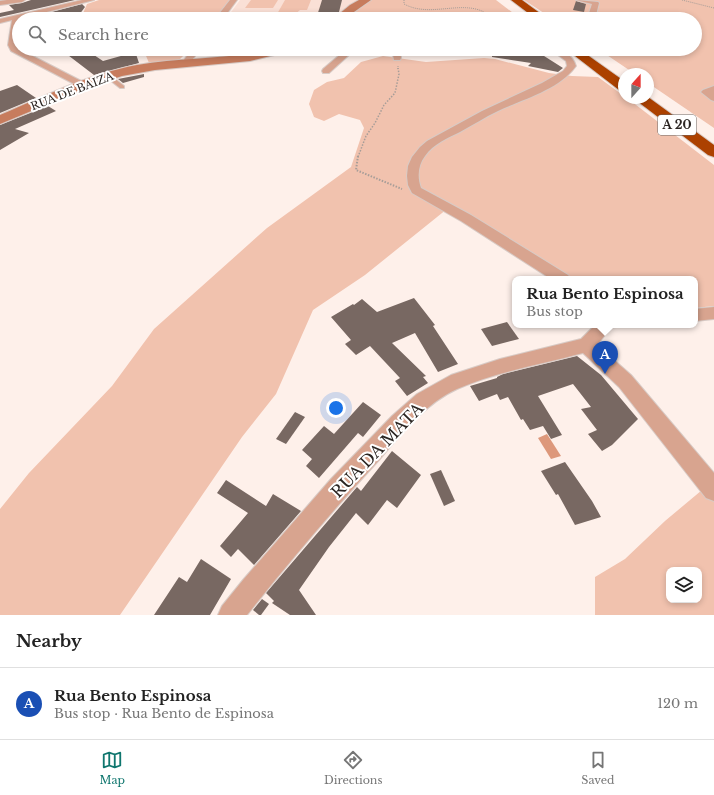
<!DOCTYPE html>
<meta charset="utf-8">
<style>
body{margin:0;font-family:"Libre Baskerville",serif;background:#f2f2f2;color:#222}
.controls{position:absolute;right:12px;bottom:12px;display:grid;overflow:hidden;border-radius:8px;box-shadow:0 2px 6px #0003}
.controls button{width:36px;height:36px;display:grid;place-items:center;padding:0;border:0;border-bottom:1px solid #e0e0e0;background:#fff;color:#222;font:20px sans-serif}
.compass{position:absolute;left:618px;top:68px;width:36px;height:36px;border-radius:50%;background:#fff;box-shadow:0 2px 6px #0003;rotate:21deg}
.you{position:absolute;left:336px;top:408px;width:14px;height:14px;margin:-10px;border:3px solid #fff;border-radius:50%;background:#1a73e8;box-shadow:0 0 0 6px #1a73e833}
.badge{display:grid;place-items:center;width:26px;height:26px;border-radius:50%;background:#0f766e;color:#fff;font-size:13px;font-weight:700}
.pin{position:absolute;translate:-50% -33px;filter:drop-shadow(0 1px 2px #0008)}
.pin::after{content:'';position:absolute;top:21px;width:14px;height:12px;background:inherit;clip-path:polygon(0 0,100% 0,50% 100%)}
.popup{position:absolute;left:512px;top:276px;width:186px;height:52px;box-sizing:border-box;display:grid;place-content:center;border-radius:8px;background:#fff;filter:drop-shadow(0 1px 3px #0005);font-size:13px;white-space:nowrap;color:#767676}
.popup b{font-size:15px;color:#222}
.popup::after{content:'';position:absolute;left:50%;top:100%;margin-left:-8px;border:8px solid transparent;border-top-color:#fff}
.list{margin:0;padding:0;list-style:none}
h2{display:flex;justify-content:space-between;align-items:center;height:52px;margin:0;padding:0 16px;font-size:17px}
h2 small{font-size:13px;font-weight:400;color:#767676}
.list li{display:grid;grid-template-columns:26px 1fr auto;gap:12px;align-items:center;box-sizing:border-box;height:72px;padding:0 16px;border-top:1px solid #e0e0e0}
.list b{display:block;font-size:15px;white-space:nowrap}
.list p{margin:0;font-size:13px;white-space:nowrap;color:#767676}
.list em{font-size:13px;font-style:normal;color:#767676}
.icon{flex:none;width:22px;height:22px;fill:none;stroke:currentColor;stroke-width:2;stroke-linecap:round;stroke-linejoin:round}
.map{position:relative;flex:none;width:714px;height:615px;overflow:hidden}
.search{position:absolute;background:#fff;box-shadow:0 2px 6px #0003;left:12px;right:12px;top:12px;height:44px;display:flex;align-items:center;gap:10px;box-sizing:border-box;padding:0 14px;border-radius:22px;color:#767676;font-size:15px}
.sheet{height:124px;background:#fff}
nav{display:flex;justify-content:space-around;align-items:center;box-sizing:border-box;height:56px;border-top:1px solid #e0e0e0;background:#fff;font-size:11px;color:#767676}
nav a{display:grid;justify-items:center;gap:2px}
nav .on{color:#0f766e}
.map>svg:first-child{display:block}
.built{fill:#fae0d6}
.green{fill:#f1c2ae;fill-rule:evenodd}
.water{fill:#dd987b}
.building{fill:#786862}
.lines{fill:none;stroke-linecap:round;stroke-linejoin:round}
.lane-casing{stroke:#d8cbc6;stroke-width:2}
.street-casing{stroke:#d8cbc6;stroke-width:2}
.secondary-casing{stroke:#d8cbc6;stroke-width:2}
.highway-casing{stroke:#d8cbc6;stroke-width:2}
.path-far2{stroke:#a79d98;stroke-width:1;stroke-dasharray:1 1;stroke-linecap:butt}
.path-far1{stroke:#a79d98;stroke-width:1.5;stroke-dasharray:1.5 1.5;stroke-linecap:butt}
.path{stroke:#a79d98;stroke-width:2;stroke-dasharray:1.5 1.5;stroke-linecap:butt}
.lane{fill:#d8a48f;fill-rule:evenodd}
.street{fill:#d8a48f;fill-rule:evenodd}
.secondary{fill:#c77c5d;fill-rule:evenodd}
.highway{fill:#ac4100;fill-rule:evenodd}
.labels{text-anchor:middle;stroke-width:4;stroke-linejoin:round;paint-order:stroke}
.far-street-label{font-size:11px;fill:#2b2522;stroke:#fff}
.shield{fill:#fff;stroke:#6b6664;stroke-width:1}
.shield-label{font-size:12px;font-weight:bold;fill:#2b2522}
.near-street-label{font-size:16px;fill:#2b2522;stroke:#fff}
</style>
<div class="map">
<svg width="714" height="615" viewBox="0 0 714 615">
<rect width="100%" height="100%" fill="#fef0ea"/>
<polygon class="built" points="240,0 359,0 346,7 333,19 226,19"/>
<g class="green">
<polygon points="99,0 231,0 215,19 77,19 81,18 87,4"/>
<polygon points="251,0 278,0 273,8 245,8"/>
<polygon points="285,0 311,0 307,10 300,10 294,15 277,14"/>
<polygon points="371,0 496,0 521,19 360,19 352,14 354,9"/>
<polygon points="524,0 714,0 714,128 648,83 648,74 635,74 598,49 695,49 695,19 553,19"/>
<polygon points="134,49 190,49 179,60 151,64 149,63 144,51"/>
<polygon points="383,56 426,62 484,58 495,59 549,73 572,76 598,77 624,96 624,98 627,98 714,165 714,306 695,308 695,279 569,279 447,209 365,275 313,310 276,394 242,437 120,615 0,615 0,509 29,473 112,386 154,329 267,228 351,167 364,128 360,120 339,114 324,121 314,117 309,104 314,90 327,82 344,78 361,62"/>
<path d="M714 480V615H595V577L625 559 665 521ZM669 570H699V600H669Z"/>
</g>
<polygon class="water" points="547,434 561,456 551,459 538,438"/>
<g class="building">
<polygon points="31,0 75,0 0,17 0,13 14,10 9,5 22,3"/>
<polygon points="322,0 342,0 339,12 332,19 316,19"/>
<polygon points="576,1 586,4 584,12 573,10"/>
<polygon points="82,4 85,7 76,19 25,19"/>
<polygon points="60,49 85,49 103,61 128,54 136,54 139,63 94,75"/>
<polygon points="525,49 533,49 563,68 558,72 528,66 531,63 492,57 492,55"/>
<polygon points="144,74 144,77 123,83 118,79"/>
<polygon points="17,85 36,98 0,113 0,91"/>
<polygon points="48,106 56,111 15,129 29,133 0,150 0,125"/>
<polygon points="414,298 435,325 433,326 458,364 438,372 415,333 392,343 426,376 423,377 428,383 407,396 395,381 400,378 370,346 356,355 345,344 351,340 331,317 353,304 354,305 362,299 377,312"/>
<polygon points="507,322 519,339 492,346 481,329"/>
<polygon points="577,356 601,375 638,419 612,445 602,451 588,434 597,430 581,409 591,407 573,384 538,396 562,435 551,439 543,426 530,430 523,419 521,420 508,397 500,400 497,394 479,401 470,386 497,378 497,377 503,374"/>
<polygon points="363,402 381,415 363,437 358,433 319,478 306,466 312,459 302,450 324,426 334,434"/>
<polygon points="295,412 305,417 286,444 276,439"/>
<polygon points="392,451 421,475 397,508 387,500 368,525 356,513 329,547 299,590 316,615 290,615 272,603 274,601 266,593 357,487 361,491"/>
<polygon points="565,462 592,501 601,517 575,525 558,494 556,495 541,471"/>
<polygon points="441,470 455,501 444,506 430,474"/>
<polygon points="226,480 266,506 273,494 301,511 254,565 238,549 231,557 220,546 248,513 217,493"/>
<polygon points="201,559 231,579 210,615 154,615 179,577 187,582"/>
<polygon points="262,599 269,604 261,615 259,615 253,610"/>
</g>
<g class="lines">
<defs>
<g id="lane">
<polygon points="253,49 257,49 254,53 237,56 193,54 191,53 193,52 237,54 252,51"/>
<polygon points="106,75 110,75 124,86 124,88 120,88 106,77"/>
</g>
<g id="street">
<polygon points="7,0 25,0 22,2 0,5 0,1"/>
<polygon points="82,0 94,0 19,19 16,45 19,49 85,83 87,85 85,87 82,88 11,51 8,45 12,20 0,23 0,19"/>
<polygon points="230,0 237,0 223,19 215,19"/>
<polygon points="576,0 598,2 599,3 595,19 587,19 592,4"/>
<polygon points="192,49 200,49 188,66 182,66 181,64"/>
<polygon points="341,49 350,49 351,51 350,54 329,73 323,73 322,71 323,69 342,53"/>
<polygon points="392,49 400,49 401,58 400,60 394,60"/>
<path d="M550 49C562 49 572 54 576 66 559 90 523 99 498 111 485 117 473 125 460 132 448 138 433 144 425 156 418 165 417 177 421 188L471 215 568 275 571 279H551L461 221 412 193 408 185 407 176 408 166 412 157 420 147 427 141 482 111 542 83 563 71 567 66 566 61Z"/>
<polygon points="714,86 714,101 711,100 701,92 703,90"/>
<polygon points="714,307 714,319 695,321 695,309"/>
<path d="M595 325H613L597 345 631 375 714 473V501L706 498 619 387 583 353C543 364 495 372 457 389 426 403 401 434 379 460 333 510 289 562 247 615H218L222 606 243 580 331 479 392 416 417 394 451 375 500 359 581 339Z"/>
</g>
<g id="secondary">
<polygon points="359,0 371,0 344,19 333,19 350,5"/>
<path d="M273 49H293L291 51 250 61 155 70 122 76 89 87 0 124V115C45 96 89 74 137 65 182 57 229 60 273 49Z"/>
</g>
<g id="highway">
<polygon points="511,0 522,0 548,19 536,19"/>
<polygon points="566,49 579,49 624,81 624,91 619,90"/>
<polygon points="648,97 714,145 714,157 708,155 633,98"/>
</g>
</defs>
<use href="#lane" class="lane-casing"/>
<use href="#street" class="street-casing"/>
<use href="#secondary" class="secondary-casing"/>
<use href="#highway" class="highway-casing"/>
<g class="path-far2">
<path d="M404 0V4C430 18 460 0 484 12L482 15 466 19"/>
<polyline points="682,0 714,8"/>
<polyline points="398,66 398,69"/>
</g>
<polyline class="path-far1" points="358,157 366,136 375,123 384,105 395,93 399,74 398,68"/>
<polyline class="path" points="358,156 356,170 402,189"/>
<use href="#lane" class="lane"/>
<use href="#street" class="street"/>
<use href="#secondary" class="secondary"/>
<use href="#highway" class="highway"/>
</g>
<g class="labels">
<g class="far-street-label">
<text transform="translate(72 91) rotate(-21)" y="4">RUA DE BAIZA</text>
</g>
<rect class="shield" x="658" y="115" width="38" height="20" rx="3"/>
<g class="shield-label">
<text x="677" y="129">A 20</text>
</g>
<g class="near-street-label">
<text transform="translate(377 450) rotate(-46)" y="6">RUA DA MATA</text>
</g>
</g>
</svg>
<div class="controls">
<button><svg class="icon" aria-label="layers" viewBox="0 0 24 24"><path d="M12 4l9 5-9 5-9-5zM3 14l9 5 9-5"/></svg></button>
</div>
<svg class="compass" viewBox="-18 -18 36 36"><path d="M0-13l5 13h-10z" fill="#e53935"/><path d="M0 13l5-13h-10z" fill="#767676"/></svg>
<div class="you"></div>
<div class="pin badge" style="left:605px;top:374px;background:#1a4fb4">A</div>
<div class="popup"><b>Rua Bento Espinosa</b>Bus stop</div>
<div class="search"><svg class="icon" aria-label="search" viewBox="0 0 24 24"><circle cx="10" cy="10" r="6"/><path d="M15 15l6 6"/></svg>Search here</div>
</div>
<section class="sheet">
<h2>Nearby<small></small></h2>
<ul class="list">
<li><span class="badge" style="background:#1a4fb4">A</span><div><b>Rua Bento Espinosa</b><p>Bus stop · Rua Bento de Espinosa</p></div><em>120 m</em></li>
</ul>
</section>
<nav>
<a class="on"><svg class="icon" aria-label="map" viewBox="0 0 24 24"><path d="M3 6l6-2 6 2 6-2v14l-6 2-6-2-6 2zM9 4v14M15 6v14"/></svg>Map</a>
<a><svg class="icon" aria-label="directions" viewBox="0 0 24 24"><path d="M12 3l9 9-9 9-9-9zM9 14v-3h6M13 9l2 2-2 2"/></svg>Directions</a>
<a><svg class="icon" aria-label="saved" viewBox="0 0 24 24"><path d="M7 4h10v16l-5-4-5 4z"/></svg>Saved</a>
</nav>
